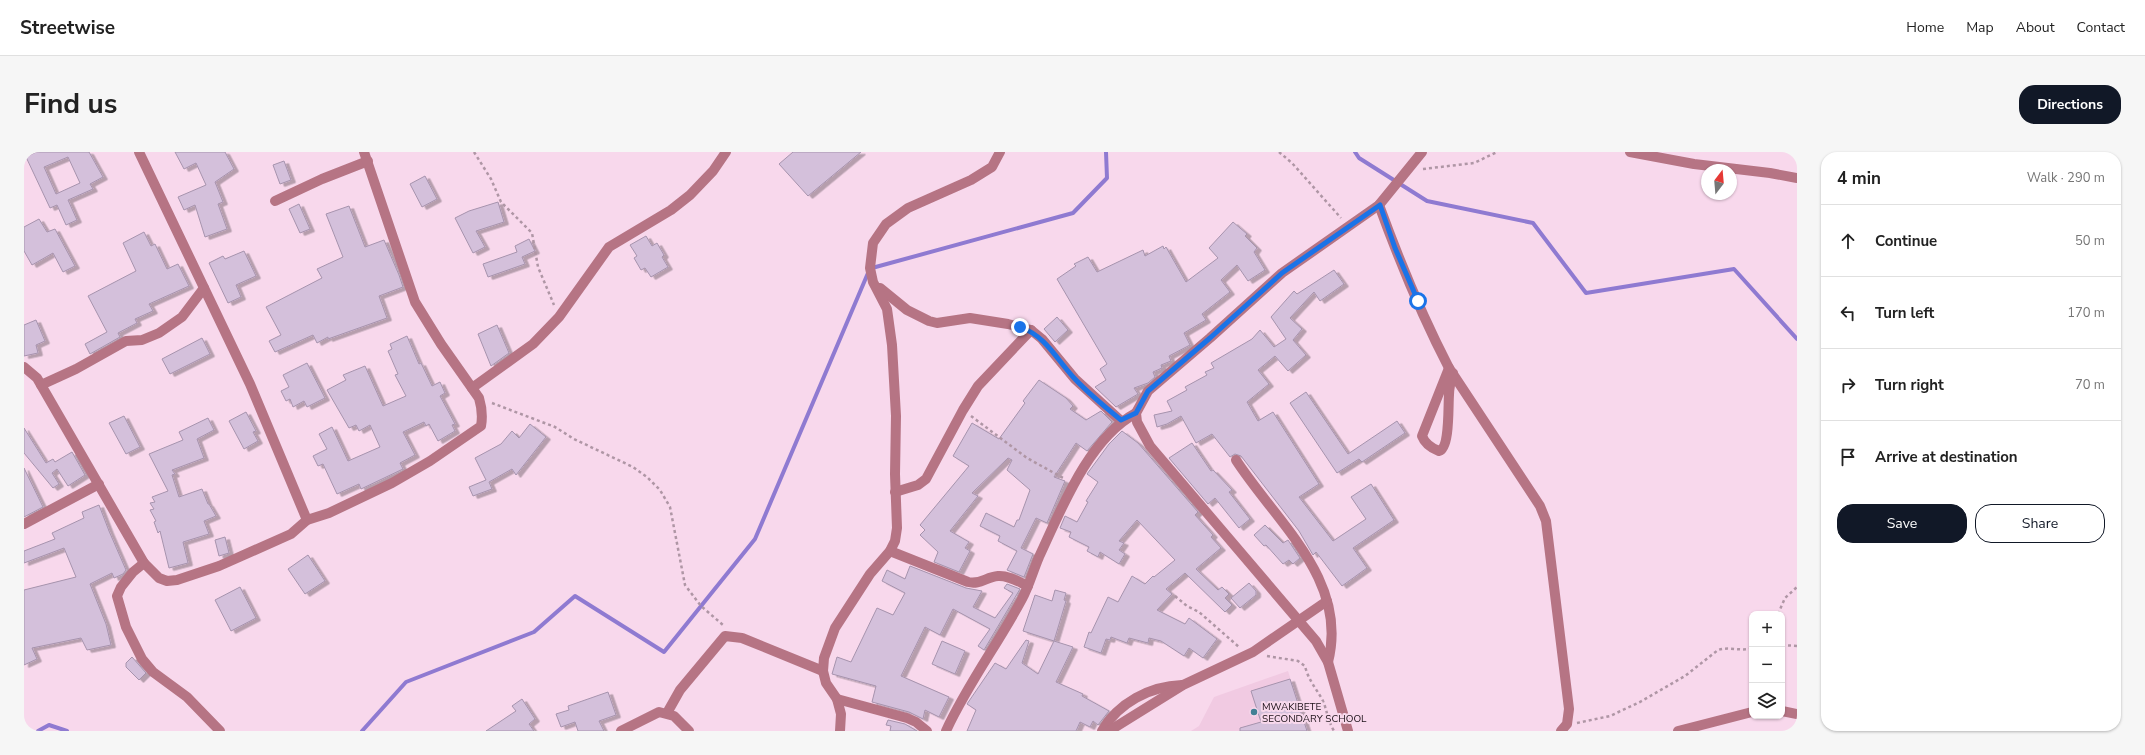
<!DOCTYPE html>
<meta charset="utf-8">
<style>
body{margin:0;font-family:"Nunito Sans",sans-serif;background:#f6f6f6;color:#222}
.controls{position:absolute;right:12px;bottom:12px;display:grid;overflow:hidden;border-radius:8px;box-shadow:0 1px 3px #0004}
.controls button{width:36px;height:36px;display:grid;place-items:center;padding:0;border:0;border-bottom:1px solid #e0e0e0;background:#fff;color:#222;font:20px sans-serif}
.compass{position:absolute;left:1677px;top:12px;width:36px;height:36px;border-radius:50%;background:#fff;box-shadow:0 1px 3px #0004;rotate:16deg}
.stop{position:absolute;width:12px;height:12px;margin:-9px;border:3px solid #1a73e8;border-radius:50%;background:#fff}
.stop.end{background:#1a73e8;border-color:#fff;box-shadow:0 1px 4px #0008}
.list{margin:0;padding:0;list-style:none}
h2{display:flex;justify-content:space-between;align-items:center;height:52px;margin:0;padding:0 16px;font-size:17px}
h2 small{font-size:13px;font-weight:400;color:#767676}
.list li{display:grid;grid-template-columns:26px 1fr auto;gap:12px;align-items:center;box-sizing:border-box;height:72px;padding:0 16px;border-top:1px solid #e0e0e0}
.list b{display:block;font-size:15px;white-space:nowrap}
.list em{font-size:13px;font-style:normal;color:#767676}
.actions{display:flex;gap:8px;padding:12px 16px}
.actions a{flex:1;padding:9px 0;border:1px solid #111827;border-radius:16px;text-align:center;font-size:14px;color:#111827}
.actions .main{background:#111827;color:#fff}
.icon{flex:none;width:22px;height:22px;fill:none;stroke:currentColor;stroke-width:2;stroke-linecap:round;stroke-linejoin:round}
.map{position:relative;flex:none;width:1773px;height:579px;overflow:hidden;border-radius:16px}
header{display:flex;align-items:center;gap:24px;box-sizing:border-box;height:56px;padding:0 20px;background:#fff;border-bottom:1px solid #e0e0e0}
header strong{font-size:19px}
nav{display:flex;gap:22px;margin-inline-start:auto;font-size:14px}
.intro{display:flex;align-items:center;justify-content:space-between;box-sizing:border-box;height:96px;padding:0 24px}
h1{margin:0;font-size:28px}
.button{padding:10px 18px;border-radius:16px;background:#111827;color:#fff;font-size:14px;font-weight:700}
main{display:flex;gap:24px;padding:0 24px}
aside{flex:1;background:#fff;border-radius:16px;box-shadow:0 1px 3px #0004}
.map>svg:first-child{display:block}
.built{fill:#f1cae2}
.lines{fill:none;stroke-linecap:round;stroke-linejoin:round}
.stream{stroke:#8f7ad1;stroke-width:4}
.building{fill:#d4c0db;stroke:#a693ad;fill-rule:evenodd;filter:url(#shadow)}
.path{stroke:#af96a5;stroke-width:2.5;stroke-dasharray:3 3;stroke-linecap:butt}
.minor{stroke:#b67484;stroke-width:10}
.route{stroke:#1a73e8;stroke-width:5}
.poi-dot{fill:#428095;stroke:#f8d8ec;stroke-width:1.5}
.labels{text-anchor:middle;stroke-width:4;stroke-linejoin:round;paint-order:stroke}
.poi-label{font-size:10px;fill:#1b1017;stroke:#f8d8ec;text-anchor:start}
</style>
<header>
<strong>Streetwise</strong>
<nav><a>Home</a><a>Map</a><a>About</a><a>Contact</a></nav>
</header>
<div class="intro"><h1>Find us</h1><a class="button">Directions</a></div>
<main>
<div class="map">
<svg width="1773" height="579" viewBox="0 0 1773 579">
<defs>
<filter id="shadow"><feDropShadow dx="4.5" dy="2.5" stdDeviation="0" flood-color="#0004"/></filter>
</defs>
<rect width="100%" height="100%" fill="#f8d8ec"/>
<polygon class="built" points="1264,519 1283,579 1167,579 1175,574 1190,545"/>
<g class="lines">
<g class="stream">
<polyline points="1331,0 1335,6 1403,49 1509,71 1562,141 1710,117 1773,187"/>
<polyline points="848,116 1049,61 1083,26 1082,0"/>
<polyline points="14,579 25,573 43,579"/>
<polyline points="338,579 382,530 510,480 551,444 640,500 731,387 844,121"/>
</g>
</g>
<g class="building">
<path d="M12 0H65L79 25 66 32 69 37 44 48 53 68 42 73 33 53 26 56 2 5ZM44 5 56 31 32 42 20 15Z"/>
<polygon points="151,0 201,0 210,17 191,30 199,50 194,52 203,77 181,85 171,53 160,58 154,45 182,33 172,11 160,17"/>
<polygon points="769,0 837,0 784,44 755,12"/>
<polygon points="260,9 267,28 256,32 249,13"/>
<polygon points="401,24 413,47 398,55 386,32"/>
<polygon points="474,50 480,70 452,79 461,95 449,101 431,66 445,59"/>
<polygon points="275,52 286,77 276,81 265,57"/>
<polygon points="325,54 341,95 360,88 375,123 379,135 355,144 363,166 304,187 304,185 293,191 289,183 251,200 245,189 257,183 242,155 298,126 293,117 319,105 302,62"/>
<polygon points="15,67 23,80 31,77 51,114 39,120 29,101 8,113 0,99 0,75"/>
<polygon points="1209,70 1223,82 1221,84 1233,96 1230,100 1241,118 1224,129 1213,113 1197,128 1206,140 1178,162 1182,168 1160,181 1166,193 1145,204 1147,209 1137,213 1138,216 1129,220 1131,225 1124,231 1110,236 1114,242 1092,255 1071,235 1082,228 1076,217 1083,212 1033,127 1052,114 1050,112 1064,105 1073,120 1119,98 1121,104 1139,94 1140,97 1142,95 1162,130 1194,106 1185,96"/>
<polygon points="120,80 127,94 131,92 143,117 154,112 165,134 125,152 129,159 111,167 113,171 94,181 96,185 66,202 61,192 83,180 64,144 112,119 99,91"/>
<polygon points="622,84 628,94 633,91 640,103 638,105 644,115 627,125 621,116 617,118 610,106 613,104 606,93"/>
<polygon points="505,87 511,99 498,105 501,112 464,125 459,112 493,100 491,94"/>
<polygon points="220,99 232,124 212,133 217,145 204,151 185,111 199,104 201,107"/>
<polygon points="1310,118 1320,132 1296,149 1290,140 1266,166 1278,177 1269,188 1282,203 1264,219 1251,204 1234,218 1245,232 1223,250 1234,269 1249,260 1295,332 1275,345 1309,389 1342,367 1327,345 1347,332 1370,368 1329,396 1343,416 1318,434 1292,400 1289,403 1275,379 1217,304 1211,302 1206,305 1188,282 1172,291 1157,264 1143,272 1133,275 1130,263 1148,259 1143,249 1163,238 1161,235 1183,223 1181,220 1190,216 1187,211 1228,187 1236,178 1250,195 1262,187 1247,165 1270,139 1273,142"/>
<polygon points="1033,165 1044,178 1031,190 1020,177"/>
<polygon points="12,168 21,189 12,193 14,201 0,204 0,173"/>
<polygon points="473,173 485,201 467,214 454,182"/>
<polygon points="383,184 395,212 397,211 408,234 416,230 421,241 416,244 431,272 428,273 431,279 414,289 405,272 402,274 400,270 379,280 391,303 376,311 379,317 337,337 335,332 313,342 299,312 294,314 289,304 303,297 295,282 308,275 324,309 356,295 346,273 335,279 332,273 325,276 303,238 322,228 319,223 341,214 359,254 382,244 371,223 374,222 364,199 368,197 366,192"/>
<polygon points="178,186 186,202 146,222 138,207"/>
<polygon points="283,211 301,246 283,255 280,249 269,255 266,247 262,249 257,239 265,235 259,223"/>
<polygon points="1015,228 1042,246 1049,254 1046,257 1062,268 1077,259 1088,270 1063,299 1052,291 1030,325 1041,329 1023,371 1012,366 997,396 1009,402 1000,425 983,418 993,399 974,389 976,384 956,374 962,361 990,375 993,368 995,368 1006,338 983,318 988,308 984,306 948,341 954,344 926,379 945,390 941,396 946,399 935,420 910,410 914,400 896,383 901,378 896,373 945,314 929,304 948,271 975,287 1001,251 999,249"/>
<polygon points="1282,240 1324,302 1373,269 1381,281 1338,310 1335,307 1313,321 1266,251"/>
<polygon points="222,260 232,279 229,280 234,289 220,297 205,269"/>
<polygon points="100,264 116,295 102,302 85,271"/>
<polygon points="184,266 190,278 173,287 180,306 148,318 151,322 148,323 155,345 178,337 184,352 185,352 192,364 180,369 185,382 159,390 164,411 145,416 136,379 134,381 130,370 132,369 126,358 130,357 126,351 131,350 128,345 144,339 125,302 159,288 155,280"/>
<polygon points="506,272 522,285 492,323 488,317 465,330 468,337 449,344 445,335 462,328 451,306 477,292 488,279 495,286"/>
<polygon points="0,276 22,311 29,307 31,310 48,300 61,323 44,334 33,317 28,321 35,332 29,336 0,301"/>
<polygon points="1098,279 1114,291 1174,360 1171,363 1189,383 1187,385 1197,396 1172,417 1194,438 1198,435 1205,442 1201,446 1208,453 1201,460 1161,421 1142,437 1148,442 1133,458 1161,472 1165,466 1193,487 1179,506 1165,496 1160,504 1137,489 1125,486 1124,491 1105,486 1103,491 1087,485 1086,488 1082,487 1077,501 1060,495 1065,480 1067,481 1084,445 1094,450 1108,424 1121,432 1129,424 1130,425 1151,408 1113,368 1095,389 1100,391 1095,398 1101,402 1095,412 1076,400 1074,405 1063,399 1065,395 1045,385 1047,380 1036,376 1041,364 1053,370 1064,350 1062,349 1074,330 1063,322 1085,292"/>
<polygon points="1168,291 1187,319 1189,318 1208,338 1205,340 1226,367 1215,376 1191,346 1184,352 1145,306"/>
<polygon points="0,316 19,355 0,365"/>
<polygon points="75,353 85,379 102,418 99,422 90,426 88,421 66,432 82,472 87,493 63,498 57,486 8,496 13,507 0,513 0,438 52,425 40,396 0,411 0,399 31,387 28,381 60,366 58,360"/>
<polygon points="1241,373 1259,391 1264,388 1276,406 1269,412 1265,408 1259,412 1242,393 1240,394 1230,383"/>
<polygon points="201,385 205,401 195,404 191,388"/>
<polygon points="284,403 301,429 281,442 264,417"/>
<polygon points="886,414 942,436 958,439 949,455 971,466 989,441 980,436 983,432 996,437 960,498 954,494 966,477 929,457 916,483 901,475 877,524 925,545 915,565 901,558 899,567 885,560 848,550 852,534 808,522 813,505 827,510 853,456 869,463 881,441 858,429 863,418 881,427"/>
<polygon points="1225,431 1232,439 1232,443 1216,456 1207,446"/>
<polygon points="216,435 232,466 207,479 191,448"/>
<polygon points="1031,438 1042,441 1040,448 1042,449 1030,489 999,479 1011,443 1028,449"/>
<polygon points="1002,488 1005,489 998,511 1014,522 1030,489 1049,495 1032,530 1059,542 1058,544 1085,559 1074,573 1069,569 1066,575 1056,570 1052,579 943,579 952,558 943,552 971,511 982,517"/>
<polygon points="918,489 941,499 931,522 908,512"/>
<polygon points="108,505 122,521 115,528 102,515 102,511"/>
<polygon points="1266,527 1283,579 1216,579 1216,576 1237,570 1227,539"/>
<polygon points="584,540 592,563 575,569 580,579 554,579 551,570 537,575 532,562 545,558 544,554"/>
<polygon points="498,547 511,567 505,572 510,579 462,579 492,559 488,554"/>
<polygon points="864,568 881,572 893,579 866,579 867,574 862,573"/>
</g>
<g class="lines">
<g class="path">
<polyline points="450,0 467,27 477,50 508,81 514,115 530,153"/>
<polyline points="1255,0 1268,11 1317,66"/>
<polyline points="1399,17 1450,11 1473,0"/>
<polyline points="468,251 531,275 550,287 609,315 623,325 636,338 646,355 661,433 677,454 699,473"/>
<polyline points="947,264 1003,306 1041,327"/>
<polyline points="1151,444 1163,454 1175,460 1215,495"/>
<polyline points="1754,462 1761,446 1773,435"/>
<polyline points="1758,493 1773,494"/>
<path d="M1243 504 1274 509 1281 514C1284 527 1291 535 1298 547 1303 557 1303 567 1310 579"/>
<path d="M1553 571 1586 564 1616 550 1661 524 1694 498C1706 494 1717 500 1728 496"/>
</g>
<g class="minor">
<polyline points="115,0 226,232 283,368"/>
<polyline points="1606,0 1670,12 1746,21 1773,26"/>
<polyline points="251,49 298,27 344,9"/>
<path d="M1355 53C1375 108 1398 164 1425 216L1516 354 1522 369 1545 557 1543 572 1537 579"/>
<polyline points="856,136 883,158 905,169 913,171 946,166 984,172 1007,178 1018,187 1051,227 1097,269"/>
<path d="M0 215 13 226 120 411 135 426 143 429 153 428 195 414 267 382 283 368 305 361 368 331 406 309 457 274C459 263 458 256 455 246L417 192 391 150 340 0"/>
<path d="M1425 216 1398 284C1401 292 1407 296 1415 299 1426 296 1424 254 1425 243 1425 236 1427 228 1429 221"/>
<polyline points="17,233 52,217 102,189 118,188 135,181 158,165 180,136"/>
<polyline points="448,236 509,192 535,165 585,95 647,58 666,43 689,19 702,0"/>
<path d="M1212 308C1252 370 1325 428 1304 510"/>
<polyline points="871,340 894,333 902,327 939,258 954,234 1007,178"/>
<polyline points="0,372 75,332"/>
<path d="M866 399 944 430C956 433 962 425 974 424 984 423 995 430 1004 434"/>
<polyline points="120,411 109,420 97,435 93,444 102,475 118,507 129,520 163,545 196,579"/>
<polyline points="813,547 883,566 892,570 903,579"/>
<polyline points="1758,559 1773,562"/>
<polyline points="643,561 656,538 701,484 718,486 799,519"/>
<polyline points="597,579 635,560 650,564 665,579"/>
<polyline points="816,579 817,562 813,547 802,531 799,519 800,506 811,476 846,422 866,399 871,389 873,376 871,322 872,264 868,193 863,157 849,130 846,116 849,91 862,72 884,56 947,28 968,15 976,0"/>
<path d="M922 579C943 533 974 492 998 447 1005 434 1009 419 1015 405 1037 358 1064 287 1112 261"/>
<path d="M1078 579C1094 551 1126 534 1158 533"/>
<polyline points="1085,579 1159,533 1229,500 1303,449"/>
<polyline points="1324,579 1304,510 1292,489 1126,294 1113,270 1112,261 1124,239 1186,186 1258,121 1355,53 1398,0"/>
<polyline points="1654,579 1728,560"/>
</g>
</g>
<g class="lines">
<path class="route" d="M996 175C1022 184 1033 208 1051 227 1065 242 1081 255 1097 268L1112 261 1124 239 1186 186 1258 121 1356 53 1371 96 1394 149"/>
</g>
<circle class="poi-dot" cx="1230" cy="560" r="4"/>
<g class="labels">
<g class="poi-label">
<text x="1238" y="558">MWAKIBETE<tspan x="1238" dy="12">SECONDARY SCHOOL</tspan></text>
</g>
</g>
</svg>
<div class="controls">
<button>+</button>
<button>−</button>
<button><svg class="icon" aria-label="layers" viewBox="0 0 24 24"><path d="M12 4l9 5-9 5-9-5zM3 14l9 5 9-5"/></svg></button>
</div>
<svg class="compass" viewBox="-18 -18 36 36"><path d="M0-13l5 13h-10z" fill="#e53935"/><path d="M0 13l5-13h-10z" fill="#767676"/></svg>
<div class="stop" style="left:1394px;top:149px"></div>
<div class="stop end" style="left:996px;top:175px"></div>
</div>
<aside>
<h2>4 min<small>Walk · 290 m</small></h2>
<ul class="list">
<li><svg class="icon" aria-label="ahead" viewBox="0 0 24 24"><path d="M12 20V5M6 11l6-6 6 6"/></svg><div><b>Continue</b></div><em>50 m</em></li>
<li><svg class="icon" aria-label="left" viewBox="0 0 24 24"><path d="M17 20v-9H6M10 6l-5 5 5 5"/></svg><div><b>Turn left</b></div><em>170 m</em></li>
<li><svg class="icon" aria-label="right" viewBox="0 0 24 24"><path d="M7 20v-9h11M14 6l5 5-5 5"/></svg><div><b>Turn right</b></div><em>70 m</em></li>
<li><svg class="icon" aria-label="arrive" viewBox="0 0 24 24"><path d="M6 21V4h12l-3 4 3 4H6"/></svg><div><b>Arrive at destination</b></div></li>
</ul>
<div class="actions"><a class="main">Save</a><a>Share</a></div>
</aside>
</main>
